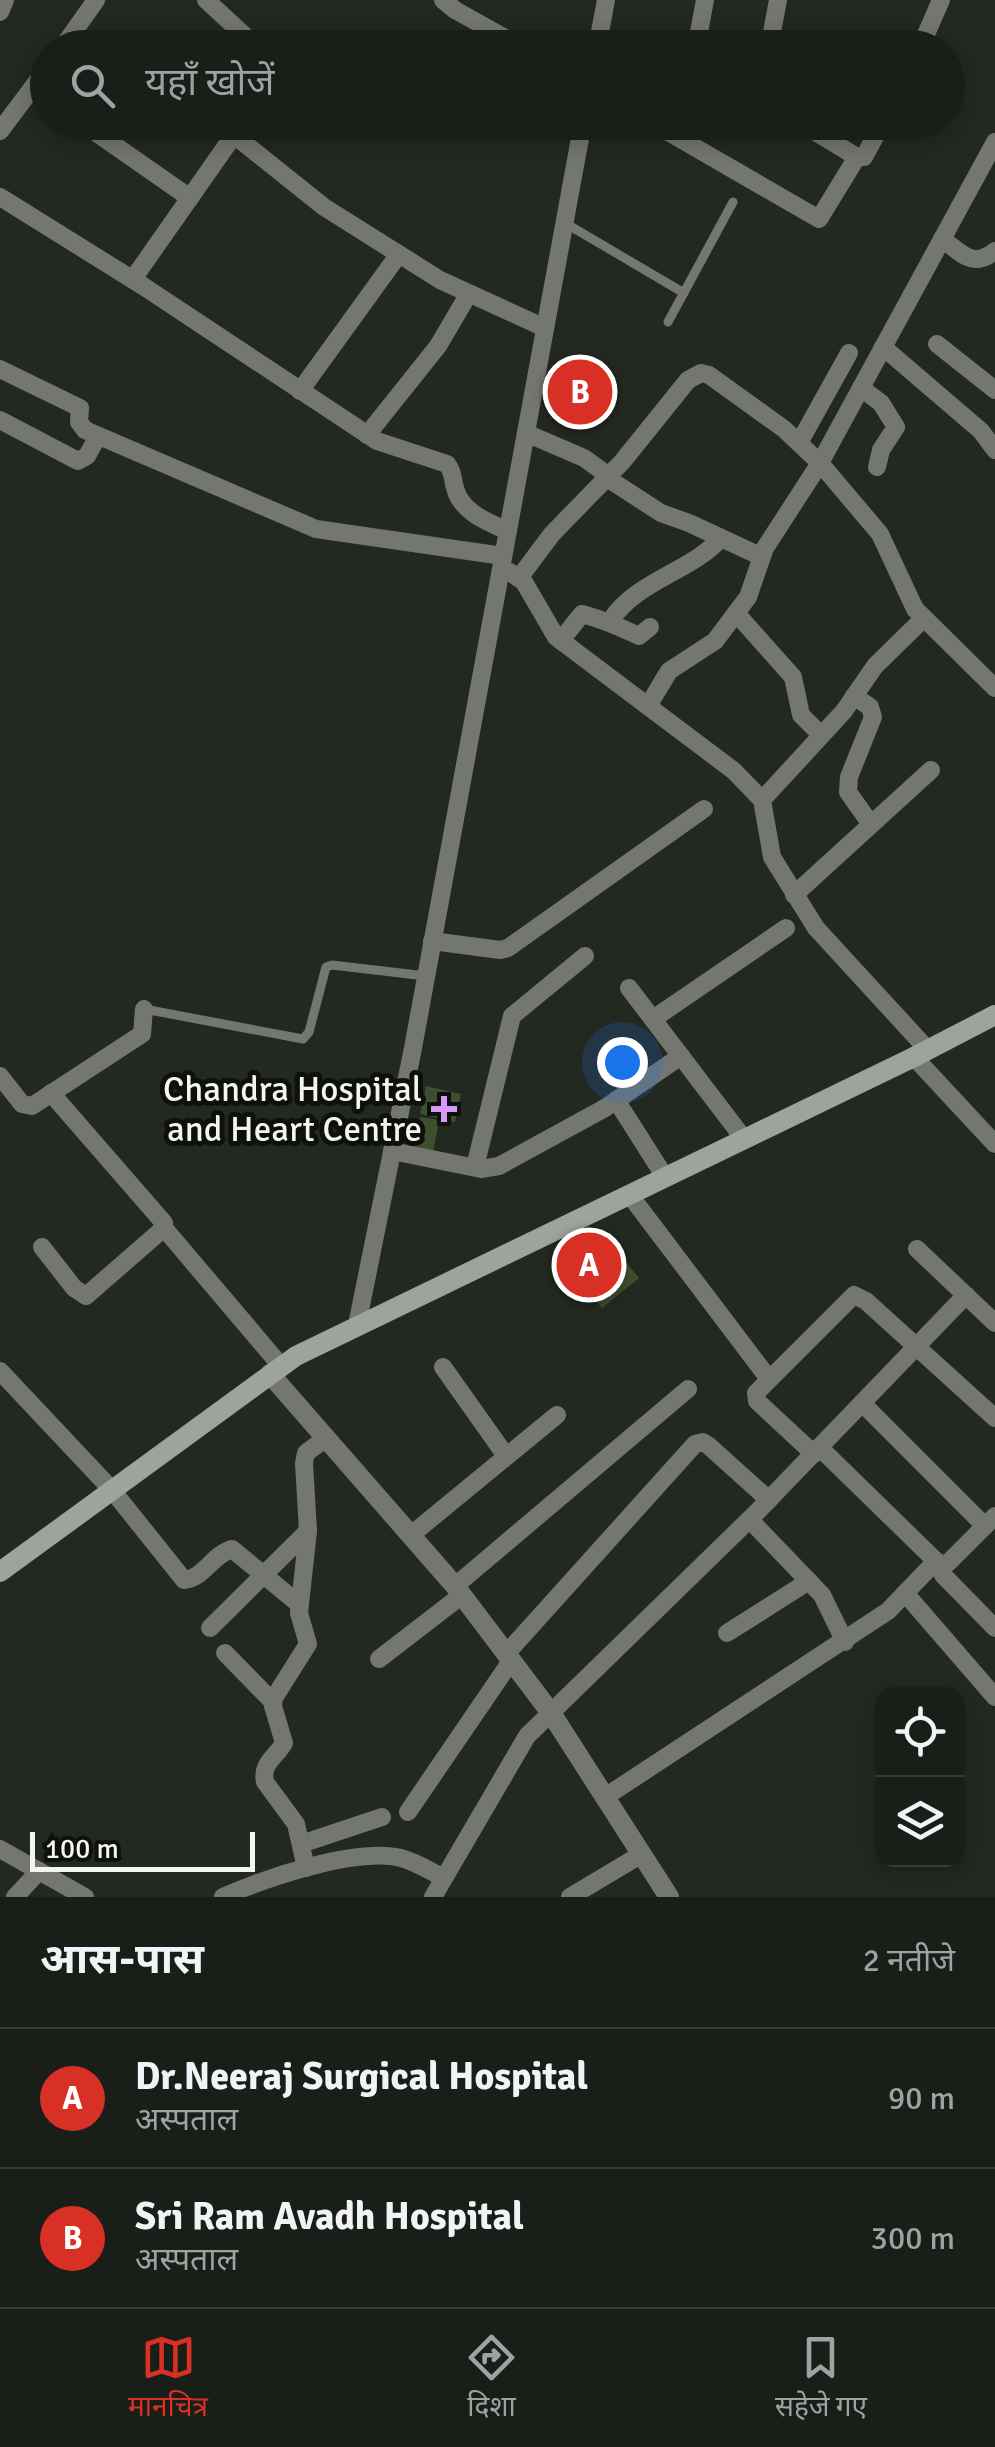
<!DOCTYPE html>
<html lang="hi">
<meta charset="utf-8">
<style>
body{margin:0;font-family:Signika,"Noto Sans Devanagari",sans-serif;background:#272b25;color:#f1f3f6}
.controls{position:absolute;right:30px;bottom:30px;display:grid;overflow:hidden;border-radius:20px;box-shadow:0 5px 25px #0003}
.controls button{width:90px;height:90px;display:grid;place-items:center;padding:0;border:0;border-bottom:2px solid #383c37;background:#1a1e18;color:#f1f3f6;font:50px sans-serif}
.scale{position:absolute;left:30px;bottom:25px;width:225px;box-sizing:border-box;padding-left:10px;border:5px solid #f3f6f0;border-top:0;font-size:28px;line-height:35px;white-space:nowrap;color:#f3f6f0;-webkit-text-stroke:8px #0e100c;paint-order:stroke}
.you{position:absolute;left:622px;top:1062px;width:35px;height:35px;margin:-25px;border:8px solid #fff;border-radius:50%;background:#1a73e8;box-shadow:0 0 0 15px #1a73e833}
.badge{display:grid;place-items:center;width:65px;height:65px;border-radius:50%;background:#d93025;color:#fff;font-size:32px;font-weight:700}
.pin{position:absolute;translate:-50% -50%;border:5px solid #fff;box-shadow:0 2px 10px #0006}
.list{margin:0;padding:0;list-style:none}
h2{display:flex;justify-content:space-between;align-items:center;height:130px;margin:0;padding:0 40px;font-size:42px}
h2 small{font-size:32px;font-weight:400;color:#9fa2a2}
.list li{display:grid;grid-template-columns:65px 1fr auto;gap:30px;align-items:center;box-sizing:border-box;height:140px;padding:0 40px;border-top:2px solid #383c37}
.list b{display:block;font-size:38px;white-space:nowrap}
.list p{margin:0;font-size:32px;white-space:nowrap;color:#9fa2a2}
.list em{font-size:32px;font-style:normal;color:#9fa2a2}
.icon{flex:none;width:55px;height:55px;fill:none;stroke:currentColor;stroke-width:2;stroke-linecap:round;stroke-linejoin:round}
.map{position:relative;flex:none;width:995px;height:1897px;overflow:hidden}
.search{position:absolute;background:#1a1e18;box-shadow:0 5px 25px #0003;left:30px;right:30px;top:30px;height:110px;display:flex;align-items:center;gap:25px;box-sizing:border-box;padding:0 35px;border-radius:55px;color:#9fa2a2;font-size:38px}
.sheet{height:410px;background:#1a1e18}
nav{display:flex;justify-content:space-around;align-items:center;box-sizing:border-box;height:140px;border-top:2px solid #383c37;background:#1a1e18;font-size:28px;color:#9fa2a2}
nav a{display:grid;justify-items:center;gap:5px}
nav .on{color:#d93025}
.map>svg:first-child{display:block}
.building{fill:#3e4f30}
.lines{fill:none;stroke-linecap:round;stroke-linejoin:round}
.service{stroke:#737671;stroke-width:9}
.minor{stroke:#737671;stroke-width:18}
.tertiary{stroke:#737671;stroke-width:20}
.secondary{stroke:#9ea39b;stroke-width:20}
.poi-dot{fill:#d69bfa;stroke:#0e100c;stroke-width:4}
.labels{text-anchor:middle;stroke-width:10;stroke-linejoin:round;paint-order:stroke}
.poi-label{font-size:35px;fill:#f3f6f0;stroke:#0e100c;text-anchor:end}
</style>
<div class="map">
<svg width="995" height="1897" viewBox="0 0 995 1897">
<rect width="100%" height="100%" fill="#232820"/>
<g class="building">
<polygon points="563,375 611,395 602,416 555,397"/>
<polygon points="426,1086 461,1094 455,1122 420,1114"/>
<polygon points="420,1117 439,1120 433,1154 414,1150"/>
<polygon points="600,1230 639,1278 602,1308 556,1251"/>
</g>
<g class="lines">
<g class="service">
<polyline points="565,223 684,293"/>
<polyline points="668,322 733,202"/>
<polyline points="144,1009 303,1039 309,1032 326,967 332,965 426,976"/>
</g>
<g class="minor">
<polyline points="206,0 258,48"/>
<polyline points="443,0 455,10 523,48"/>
<polyline points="0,12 5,0"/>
<polyline points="62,48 96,0"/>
<polyline points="597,48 606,0"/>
<polyline points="696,48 705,0"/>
<polyline points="769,48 778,0"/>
<polyline points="920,48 941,0"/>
<polyline points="81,122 190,198"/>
<polyline points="651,122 819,219 857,157"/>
<polyline points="799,122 857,157 864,157 883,122"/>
<polyline points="0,131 48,67"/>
<polyline points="234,135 324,207 440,280 545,328"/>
<path d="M0 197 143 286 377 441 447 464C454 473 452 478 455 488 461 512 487 522 508 531"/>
<path d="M942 239C962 253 972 269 995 251"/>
<polyline points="133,279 243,122"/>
<polyline points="937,344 995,390"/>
<polyline points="883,347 981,431 995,450"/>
<polyline points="0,369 80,408 79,422 85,430 316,529 503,556"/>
<polyline points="861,388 881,403 896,427 881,450 877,467"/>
<polyline points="300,391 399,254"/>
<polyline points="0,420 78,461 87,456 98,436"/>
<polyline points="526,433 584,458 609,476"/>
<polyline points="367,435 438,346 468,295"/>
<polyline points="799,443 849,353"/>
<polyline points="607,478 661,513 689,523 760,556"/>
<polyline points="510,572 524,582 556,637 734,771 762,800 772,857 816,928 928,1050"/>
<polyline points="519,578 552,534 622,462 688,380 701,373 709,375 784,429 820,463 880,534 915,609 995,688"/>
<polyline points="736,613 793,677 801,715 821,735"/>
<path d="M611 620C636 581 692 571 721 538"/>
<path d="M561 640 582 614C603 619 619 627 639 636L650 627"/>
<polyline points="854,696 870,707 873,717 849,777 848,792 870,823"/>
<polyline points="648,706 669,671 715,641 748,597 765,548 820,463 995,142"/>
<polyline points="762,800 844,711 875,666 923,619"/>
<polyline points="794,895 931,770"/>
<polyline points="432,941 500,950 508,948 704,809"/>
<polyline points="629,988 744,1139"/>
<polyline points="653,1019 786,928"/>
<polyline points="914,1057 995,1144"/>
<polyline points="0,1076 22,1104 32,1106 142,1034 144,1009"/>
<polyline points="616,1100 665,1177"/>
<polyline points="392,1151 481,1169 499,1166 605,1108 681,1056"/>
<polyline points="475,1167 512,1016 585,956"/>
<polyline points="629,1194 769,1379"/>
<polyline points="164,1228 281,1366"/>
<polyline points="42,1247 74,1288 86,1296 164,1228 164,1223 51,1093"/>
<polyline points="917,1249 995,1323"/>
<polyline points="357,1325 413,1048 583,122"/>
<polyline points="443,1367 506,1456"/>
<path d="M0 1371 112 1490 184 1580C203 1579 213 1554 232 1549L299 1604"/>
<polyline points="862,1403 985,1526"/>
<polyline points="819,1447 939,1564 948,1563 995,1516"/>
<polyline points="814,1454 757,1401 756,1393 854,1295 866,1301 995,1418"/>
<polyline points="750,1520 822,1595 845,1642"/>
<polyline points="411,1535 557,1415"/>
<polyline points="939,1564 943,1575 995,1628"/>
<polyline points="455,1586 688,1389"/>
<polyline points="905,1593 995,1697"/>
<polyline points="210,1628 308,1531"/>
<polyline points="727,1633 809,1581"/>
<polyline points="225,1653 273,1702"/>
<polyline points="506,1654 695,1444 703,1442 709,1446 769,1500"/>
<polyline points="379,1659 462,1595"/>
<polyline points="605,1797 888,1611 936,1561"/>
<polyline points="408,1812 511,1661"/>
<polyline points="301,1844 382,1817"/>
<polyline points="0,1849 85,1897"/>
<path d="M306 1868 296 1824 265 1782C261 1763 276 1757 284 1743L273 1706 274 1698 308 1644 299 1613 308 1531 304 1463 306 1453 326 1438"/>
<polyline points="15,1897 39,1871"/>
<path d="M223 1897C265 1878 357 1847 401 1858 416 1862 430 1871 444 1878"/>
<polyline points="433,1897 527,1736 756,1513 966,1295"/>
<polyline points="570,1897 642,1854"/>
</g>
<polyline class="tertiary" points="270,1374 455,1586 551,1713 669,1897"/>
<polyline class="secondary" points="0,1572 296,1356 914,1057 995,1015"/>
</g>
<path class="poi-dot" d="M439 1094h10v10h10v10h-10v10h-10v-10h-10v-10h10z"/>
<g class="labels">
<g class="poi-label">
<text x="422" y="1101">Chandra Hospital<tspan x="422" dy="40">and Heart Centre</tspan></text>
</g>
</g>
</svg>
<div class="controls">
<button><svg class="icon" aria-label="locate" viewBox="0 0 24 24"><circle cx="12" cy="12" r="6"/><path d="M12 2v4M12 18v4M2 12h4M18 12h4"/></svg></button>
<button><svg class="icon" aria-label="layers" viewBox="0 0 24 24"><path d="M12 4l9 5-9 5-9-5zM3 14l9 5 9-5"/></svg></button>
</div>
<div class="scale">100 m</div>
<div class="you"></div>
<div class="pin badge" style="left:589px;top:1265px">A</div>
<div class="pin badge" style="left:580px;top:392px">B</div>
<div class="search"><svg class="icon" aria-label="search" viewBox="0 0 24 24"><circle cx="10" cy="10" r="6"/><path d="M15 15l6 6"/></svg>यहाँ खोजें</div>
</div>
<section class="sheet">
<h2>आस-पास<small>2 नतीजे</small></h2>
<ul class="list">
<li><span class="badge">A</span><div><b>Dr.Neeraj Surgical Hospital</b><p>अस्पताल</p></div><em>90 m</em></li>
<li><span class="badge">B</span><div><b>Sri Ram Avadh Hospital</b><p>अस्पताल</p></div><em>300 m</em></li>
</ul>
</section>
<nav>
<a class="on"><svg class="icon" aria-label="map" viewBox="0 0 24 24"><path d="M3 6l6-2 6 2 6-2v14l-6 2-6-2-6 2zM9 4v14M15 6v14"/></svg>मानचित्र</a>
<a><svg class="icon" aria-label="directions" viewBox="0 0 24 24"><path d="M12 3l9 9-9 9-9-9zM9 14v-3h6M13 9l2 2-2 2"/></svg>दिशा</a>
<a><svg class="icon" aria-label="saved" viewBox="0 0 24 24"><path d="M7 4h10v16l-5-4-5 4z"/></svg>सहेजे गए</a>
</nav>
